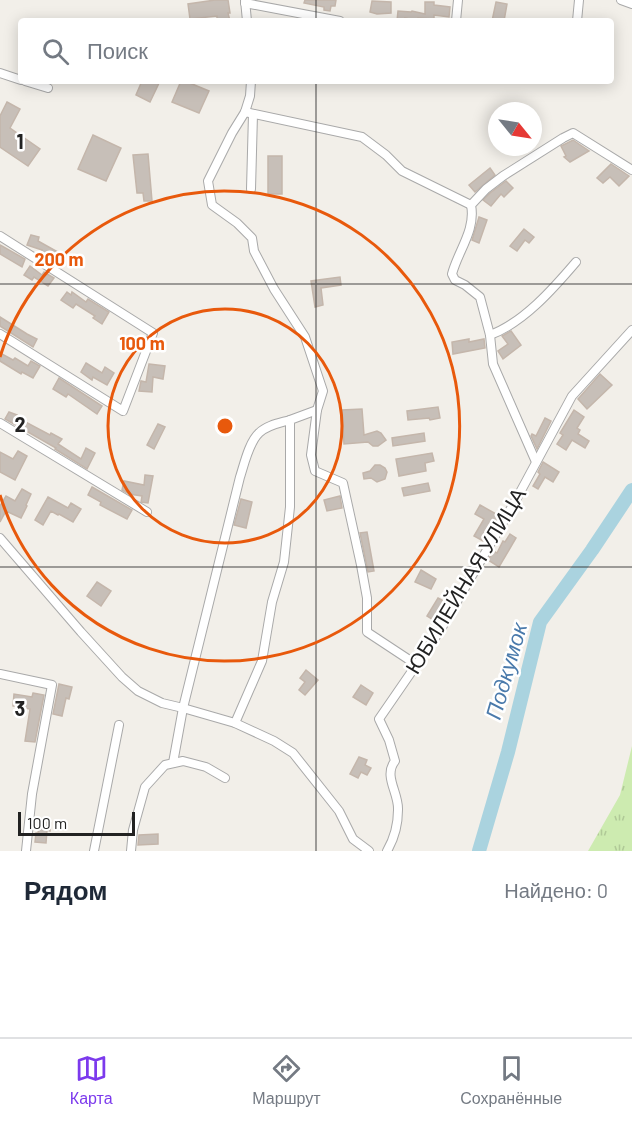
<!DOCTYPE html>
<html lang="ru">
<meta charset="utf-8">
<style>
body{margin:0;font-family:Barlow,sans-serif;background:#f2f2f3;color:#1f2937}
.compass{position:absolute;left:488px;top:102px;width:54px;height:54px;border-radius:50%;background:#fff;box-shadow:0 3px 15px #0003;rotate:120deg}
.scale{position:absolute;left:18px;bottom:15px;width:117px;box-sizing:border-box;padding-left:6px;border:3px solid #222;border-top:0;font-size:16px;line-height:21px;white-space:nowrap;color:#222;-webkit-text-stroke:4px #fff;paint-order:stroke}
.list{margin:0;padding:0;list-style:none}
h2{display:flex;justify-content:space-between;align-items:center;height:78px;margin:0;padding:0 24px;font-size:26px}
h2 small{font-size:20px;font-weight:400;color:#747a83}
.icon{flex:none;width:33px;height:33px;fill:none;stroke:currentColor;stroke-width:2;stroke-linecap:round;stroke-linejoin:round}
.map{position:relative;flex:none;width:632px;height:851px;overflow:hidden}
.search{position:absolute;background:#fff;box-shadow:0 3px 15px #0003;left:18px;right:18px;top:18px;height:66px;display:flex;align-items:center;gap:15px;box-sizing:border-box;padding:0 21px;border-radius:6px;color:#747a83;font-size:22px}
.sheet{height:186px;background:#fff}
nav{display:flex;justify-content:space-around;align-items:center;box-sizing:border-box;height:84px;border-top:2px solid #e0e1e3;background:#fff;font-size:16px;color:#747a83}
nav a{display:grid;justify-items:center;gap:3px}
nav .on{color:#7c3aed}
.map>svg:first-child{display:block}
.grass{fill:url(#grass-tufts)}
.lines{fill:none;stroke-linecap:round;stroke-linejoin:round}
.river{stroke:#aad3df;stroke-width:14}
.building{fill:#c7bfb8;stroke:#c4b6ab;stroke-width:1.5}
.street-casing{stroke:#a9a9a9;stroke-width:10}
.street{stroke:#fff;stroke-width:8}
.grid{fill:none;stroke:#222;stroke-width:1.5;stroke-opacity:0.55}
.ring{fill:none;stroke:#e8590c;stroke-width:3}
.labels{text-anchor:middle;stroke-width:5;stroke-linejoin:round;paint-order:stroke}
.street-label{font-size:21px;fill:#222;stroke:#fff}
.water-label{font-size:22px;font-style:italic;fill:#4a7aab;stroke:#fff}
.grid-label{font-size:20px;text-anchor:middle;font-weight:bold;fill:#222;stroke:#fff;stroke-width:5;stroke-linejoin:round;paint-order:stroke}
.centre{fill:#e8590c;stroke:#fff;stroke-width:3}
.ring-label{font-size:18px;text-anchor:middle;font-weight:bold;fill:#e8590c;stroke:#fff;stroke-width:5;stroke-linejoin:round;paint-order:stroke}
</style>
<div class="map">
<svg width="632" height="851" viewBox="0 0 632 851">
<defs>
<pattern id="grass-tufts" width="24" height="20" patternUnits="userSpaceOnUse" patternTransform="scale(1.5)"><rect width="24" height="20" fill="#cdebb0"/><path d="M3 7l-1-3M5 7V3M7 7l1-3M15 17l-1-3M17 17v-4M19 17l1-3" fill="none" stroke="#b0c997"/></pattern>
</defs>
<rect width="100%" height="100%" fill="#f2efe9"/>
<polygon class="grass" points="632,746 632,851 588,851 620,795"/>
<g class="lines">
<polyline class="river" points="479,851 508,752 540,622 592,550 632,490"/>
</g>
<g class="building">
<polygon points="215,0 228,0 230,13 228,13 230,21 217,21 217,16 190,19 188,4"/>
<polygon points="305,0 336,0 335,6 331,6 330,11 324,10 324,7 304,3"/>
<polygon points="372,1 391,2 391,13 377,14 370,12"/>
<polygon points="425,2 434,2 434,5 450,7 449,17 434,15 434,19 418,18 418,21 405,18 405,21 397,21 398,11 411,12 412,11 425,14"/>
<polygon points="496,2 507,4 504,21 492,21"/>
<polygon points="142,81 160,81 150,102 136,95"/>
<polygon points="181,81 185,81 209,91 199,113 172,102"/>
<polygon points="7,102 20,109 10,128 40,149 28,166 0,147 0,116"/>
<polygon points="93,135 121,148 106,181 78,169"/>
<polygon points="573,140 589,151 570,162 564,157 566,156 561,146"/>
<polygon points="148,154 152,201 144,201 143,193 137,193 133,155"/>
<rect x="268" y="156" width="14" height="38"/>
<polygon points="611,164 629,176 619,186 610,177 603,183 597,178"/>
<polygon points="490,168 495,175 475,192 469,185"/>
<polygon points="506,181 513,188 504,197 501,194 491,206 483,200 490,193"/>
<polygon points="479,217 487,220 479,243 472,240"/>
<polygon points="524,229 534,237 529,243 525,240 517,251 510,246"/>
<polygon points="31,235 39,237 38,241 58,252 57,255 51,253 48,258 40,253 42,250 27,245"/>
<polygon points="0,245 25,259 22,267 0,254"/>
<polygon points="30,266 42,275 44,272 54,278 48,286 34,277 32,280 24,275"/>
<polygon points="340,277 341,285 321,288 323,305 315,307 311,281"/>
<polygon points="67,292 71,295 72,292 86,302 88,299 109,312 102,324 93,318 95,316 76,304 73,308 61,300"/>
<polygon points="0,317 27,334 37,339 33,347 0,326"/>
<polygon points="511,331 521,345 503,359 498,351 508,344 502,336"/>
<polygon points="469,339 469,342 484,339 485,348 453,354 452,342"/>
<polygon points="0,353 13,360 15,358 28,366 31,361 40,366 33,378 22,372 21,374 0,361"/>
<polygon points="86,363 102,373 105,367 114,373 107,385 93,377 92,380 81,372"/>
<polygon points="149,364 165,366 163,379 153,377 152,392 139,391 141,381 146,382"/>
<polygon points="600,374 612,385 587,409 578,399"/>
<polygon points="59,378 102,406 97,414 68,394 66,397 53,389"/>
<polygon points="438,407 440,418 430,420 429,418 408,420 407,411"/>
<polygon points="362,409 364,435 377,431 381,433 386,440 378,446 373,446 368,442 344,444 342,410"/>
<polygon points="574,410 584,417 577,428 580,430 578,434 589,441 585,448 572,440 566,450 557,444 563,435 560,433"/>
<polygon points="9,412 17,415 16,417 50,435 51,433 62,439 58,444 81,459 86,448 95,453 87,469 55,449 56,448 5,419"/>
<polygon points="545,418 551,421 537,449 531,436 532,434 536,436"/>
<polygon points="158,424 165,427 154,449 147,445"/>
<polygon points="424,433 425,441 393,446 392,438"/>
<polygon points="18,451 27,456 15,480 0,472 0,452 13,459"/>
<polygon points="432,453 434,461 425,463 426,471 399,476 396,459"/>
<polygon points="543,462 559,472 553,482 545,477 538,489 533,486 540,474 538,472"/>
<polygon points="375,465 380,465 385,468 387,472 385,479 377,482 371,478 364,479 363,473 370,471"/>
<polygon points="145,475 153,476 148,503 141,502 142,496 129,494 122,490 124,481 144,485"/>
<polygon points="428,483 430,491 404,496 402,488"/>
<polygon points="92,487 132,510 127,519 100,505 101,502 88,495"/>
<polygon points="22,489 31,494 26,505 27,506 21,518 6,511 0,522 0,506 6,496 15,501"/>
<polygon points="340,496 342,508 327,511 324,500"/>
<polygon points="48,497 68,508 71,503 81,509 73,522 59,514 58,515 51,511 43,525 35,520"/>
<polygon points="241,499 252,502 246,528 234,525"/>
<polygon points="480,505 496,514 500,507 504,509 485,542 474,536 484,519 475,514"/>
<polygon points="367,532 374,571 368,572 360,533"/>
<polygon points="510,534 516,538 499,567 488,560 493,551 497,553 503,541 505,542"/>
<polygon points="421,570 436,579 431,589 415,582"/>
<polygon points="97,582 111,591 101,606 87,596"/>
<polygon points="438,598 449,604 443,613 441,612 435,621 427,616"/>
<polygon points="306,670 318,680 305,695 299,690 305,682 300,678"/>
<polygon points="59,684 72,687 69,699 66,698 62,716 53,714"/>
<polygon points="361,685 373,693 366,705 353,697"/>
<polygon points="33,693 44,695 35,742 25,741 30,709 13,706 14,694 32,697"/>
<polygon points="359,757 367,760 365,765 371,768 367,775 361,772 358,778 350,774"/>
<polygon points="40,822 51,823 50,831 47,830 46,843 35,842 36,833 38,833"/>
<polygon points="158,834 158,844 138,845 139,835"/>
</g>
<g class="lines">
<defs>
<g id="street">
<polyline points="245,0 247,21"/>
<polyline points="621,0 632,4"/>
<polyline points="245,3 340,21"/>
<polyline points="456,21 458,0"/>
<polyline points="577,21 579,0"/>
<polyline points="0,73 21,80"/>
<polyline points="25,81 48,88"/>
<polyline points="251,81 250,96 245,112 232,133 208,181 212,205 237,223 252,238 254,251 274,289 305,337 323,391 317,410 311,455 315,471 343,483 361,565 367,598 367,632 417,665"/>
<polyline points="245,112 362,137 386,155 402,171 471,205"/>
<polyline points="251,189 253,114"/>
<polyline points="0,236 153,333 123,411 0,334"/>
<path d="M490 335C523 323 553 289 576 262"/>
<polyline points="0,423 147,512"/>
<path d="M536 462 493 364 490 335 480 297 465 285 455 280 452 274C458 251 476 230 471 205L486 189 503 176 563 138 573 133 632 170"/>
<polyline points="0,538 81,632 122,677 138,691 162,703 183,708 235,723 274,741 293,753 339,811 353,839 369,851"/>
<polyline points="0,674 52,685 32,794 26,851"/>
<polyline points="235,723 262,661 272,602 284,562 290,507 290,420 317,410"/>
<path d="M173 763 183 708 240 477C244 465 249 442 259 433 267 425 280 423 290 420"/>
<polyline points="94,851 119,725"/>
<polyline points="131,851 133,830 145,787 165,765 183,761 206,767 225,778"/>
<path d="M387 851C394 839 398 823 398 810 399 793 383 776 395 761L389 740 379 719 441 629 517 498 572 396 632 330"/>
</g>
</defs>
<use href="#street" class="street-casing"/>
<use href="#street" class="street"/>
</g>
<path class="grid" d="M316 0V21M316 81V851M0 284H632M0 567H632"/>
<g class="ring">
<circle cx="225" cy="426" r="117"/>
<path d="M0 357A235 235 0 1 1 0 495"/>
</g>
<g class="labels">
<g class="street-label">
<text transform="translate(466 581) rotate(-59)" y="7">ЮБИЛЕЙНАЯ УЛИЦА</text>
</g>
<g class="water-label">
<text transform="translate(506 671) rotate(-74)" y="8">Подкумок</text>
</g>
</g>
<g class="grid-label">
<text x="20" y="149">1</text>
<text x="20" y="432">2</text>
<text x="20" y="716">3</text>
</g>
<circle cx="225" cy="426" r="9" class="centre"/>
<g class="ring-label">
<text x="59" y="266">200 m</text>
<text x="142" y="350">100 m</text>
</g>
</svg>
<svg class="compass" viewBox="-18 -18 36 36"><path d="M0-13l5 13h-10z" fill="#e53935"/><path d="M0 13l5-13h-10z" fill="#747a83"/></svg>
<div class="scale">100 m</div>
<div class="search"><svg class="icon" aria-label="search" viewBox="0 0 24 24"><circle cx="10" cy="10" r="6"/><path d="M15 15l6 6"/></svg>Поиск</div>
</div>
<section class="sheet">
<h2>Рядом<small>Найдено: 0</small></h2>
<ul class="list">
</ul>
</section>
<nav>
<a class="on"><svg class="icon" aria-label="map" viewBox="0 0 24 24"><path d="M3 6l6-2 6 2 6-2v14l-6 2-6-2-6 2zM9 4v14M15 6v14"/></svg>Карта</a>
<a><svg class="icon" aria-label="directions" viewBox="0 0 24 24"><path d="M12 3l9 9-9 9-9-9zM9 14v-3h6M13 9l2 2-2 2"/></svg>Маршрут</a>
<a><svg class="icon" aria-label="saved" viewBox="0 0 24 24"><path d="M7 4h10v16l-5-4-5 4z"/></svg>Сохранённые</a>
</nav>
